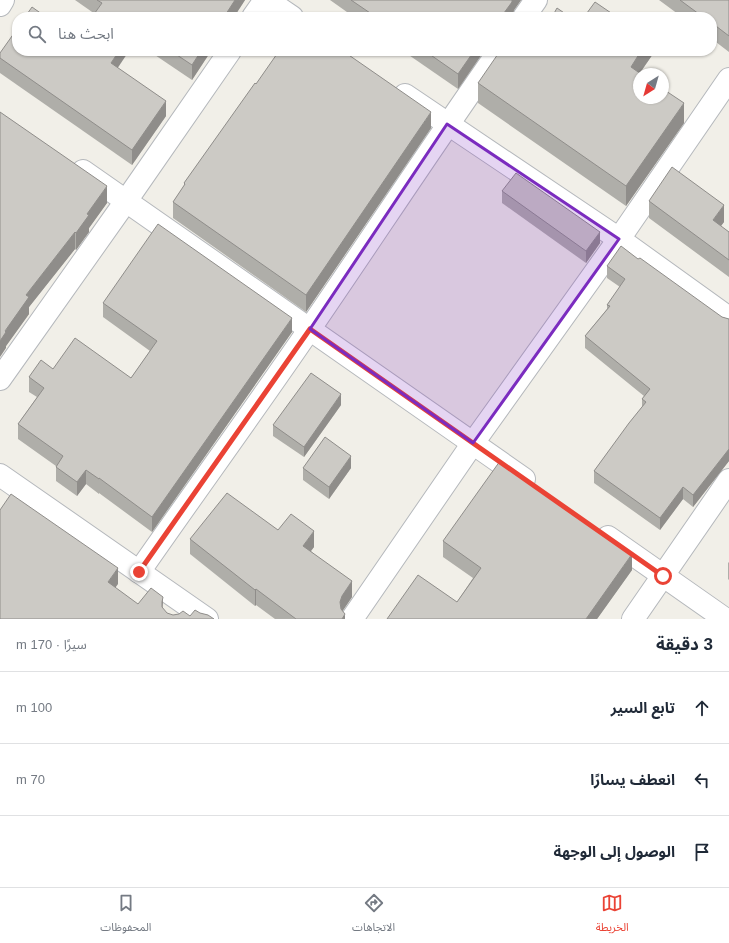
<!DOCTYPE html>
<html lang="ar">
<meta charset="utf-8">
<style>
body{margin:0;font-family:Arial,"Noto Sans Arabic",sans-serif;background:#f6f6f7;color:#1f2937;direction:rtl}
.compass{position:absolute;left:633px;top:68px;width:36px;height:36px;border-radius:50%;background:#fff;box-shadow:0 1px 3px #0004;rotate:217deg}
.stop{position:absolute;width:12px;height:12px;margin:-9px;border:3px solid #ea4335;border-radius:50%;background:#fff}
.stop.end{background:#ea4335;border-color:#fff;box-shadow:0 1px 4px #0008}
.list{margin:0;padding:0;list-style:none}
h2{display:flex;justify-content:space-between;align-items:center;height:52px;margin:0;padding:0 16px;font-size:17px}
h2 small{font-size:13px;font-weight:400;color:#747a83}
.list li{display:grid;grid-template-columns:26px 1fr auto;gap:12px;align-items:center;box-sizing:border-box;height:72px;padding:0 16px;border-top:1px solid #e0e1e3}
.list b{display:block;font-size:15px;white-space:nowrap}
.list em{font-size:13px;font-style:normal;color:#747a83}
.icon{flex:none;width:22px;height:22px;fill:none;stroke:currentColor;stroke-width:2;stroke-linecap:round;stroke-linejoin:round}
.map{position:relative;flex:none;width:729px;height:619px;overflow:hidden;direction:ltr}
.search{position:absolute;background:#fff;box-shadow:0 1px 3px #0004;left:12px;right:12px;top:12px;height:44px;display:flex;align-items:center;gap:10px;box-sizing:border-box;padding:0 14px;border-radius:16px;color:#747a83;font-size:15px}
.sheet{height:268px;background:#fff}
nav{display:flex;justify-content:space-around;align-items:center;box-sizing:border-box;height:56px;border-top:1px solid #e0e1e3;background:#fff;font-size:11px;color:#747a83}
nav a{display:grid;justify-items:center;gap:2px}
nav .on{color:#ea4335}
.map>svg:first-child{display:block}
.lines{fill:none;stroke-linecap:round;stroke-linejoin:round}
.minor-casing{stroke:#b5b8bc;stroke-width:24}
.minor{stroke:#fff;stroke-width:22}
.wall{fill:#afaea9}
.shaded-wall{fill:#8f8d8a}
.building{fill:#cccac5;stroke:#8f8d8a}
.route{stroke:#ea4335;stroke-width:5}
.marked{fill:#7b2cbf;fill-opacity:0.2;stroke:#7b2cbf;stroke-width:3;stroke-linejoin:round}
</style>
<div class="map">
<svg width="729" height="619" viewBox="0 0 729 619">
<rect width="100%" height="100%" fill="#f1efe8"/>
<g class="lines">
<defs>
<g id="minor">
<polyline points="267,0 292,17"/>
<polyline points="0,5 3,0"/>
<polyline points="253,17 265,0"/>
<polyline points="524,17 536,0"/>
<polyline points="405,95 619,239 729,318"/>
<polyline points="83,171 524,479"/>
<polyline points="0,379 126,201 230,51"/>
<polyline points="0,475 207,619"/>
<polyline points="608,537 725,619"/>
<path d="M139 572C196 490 255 409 311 327 374 235 435 142 499 51"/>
<polyline points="352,619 473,443 619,239 729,79"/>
<polyline points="633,619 729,480"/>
</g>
</defs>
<use href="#minor" class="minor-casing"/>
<use href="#minor" class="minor"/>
</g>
<g class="wall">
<polygon points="75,0 245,0 234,17 95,14"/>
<polygon points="330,0 521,0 514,10 512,17 354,17"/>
<polygon points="659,0 729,0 729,52 712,39 712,17 682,17"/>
<polygon points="149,51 211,51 192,80"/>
<polygon points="403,51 484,51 458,89"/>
<polygon points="655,51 640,73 684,123 626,206 478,103 478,83"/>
<polygon points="0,53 118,68 166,116 132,165 0,73"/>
<polygon points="256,84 431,128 306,312 173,218 173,202 184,186 184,183"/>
<polygon points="0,112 107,203 89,228 89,232 76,250 75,249 29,307 29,314 6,346 6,348"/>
<polygon points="502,191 600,243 586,263 502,203"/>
<polygon points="649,201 724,222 720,226 729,232 729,277 649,218"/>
<polygon points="607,266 722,317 729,319 729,461 693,507 683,499 660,530 594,483 594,471 642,407 642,399 644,396 585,348 585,336 607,309 607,305 620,287 607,278"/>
<polygon points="103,303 292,332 152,532 99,493 99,494 86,484 77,496 56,481 56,466 18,439 18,424 37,397 29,392 29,377 53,369 131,378 150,351 103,317"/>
<polygon points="341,405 304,457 273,436 273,425"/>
<polygon points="303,468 351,468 329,499 303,480"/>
<polygon points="278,530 314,547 311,551 352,597 342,611 345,619 275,619 256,605 255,606 190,554 190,539"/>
<polygon points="443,541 632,570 597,619 387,619 457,602 473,578 443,557"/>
<polygon points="729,562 729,580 728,579 728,563"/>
</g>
<g class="shaded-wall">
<polygon points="235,0 245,0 234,17 224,17"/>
<polygon points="512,0 521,0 514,10 512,17 501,17"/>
<polygon points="119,51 129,51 111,78 111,63"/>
<polygon points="201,51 211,51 192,80 192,65"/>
<polygon points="474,51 484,51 458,89 458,74"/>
<polygon points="641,51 655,51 639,74 631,67"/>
<polygon points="166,101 166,116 132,165 132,150"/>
<polygon points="684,103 684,123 626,206 626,186"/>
<polygon points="431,112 431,128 306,312 306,295"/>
<polygon points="107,186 107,203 89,228 89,232 76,250 76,233 87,214"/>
<polygon points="724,205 724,222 713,237 713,220"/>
<polygon points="75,232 75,249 29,307 29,314 6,346 6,348 0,357 0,341 26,295"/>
<polygon points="600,232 600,243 586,263 586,251"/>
<polygon points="292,318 292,332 152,532 152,517"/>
<polygon points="341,394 341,405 304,457 304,447"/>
<polygon points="729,449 729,461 693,507 693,495"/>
<polygon points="351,456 351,468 329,499 329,487"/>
<polygon points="86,470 86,484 77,496 77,482"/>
<polygon points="683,487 683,499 660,530 660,518"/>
<polygon points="314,531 314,547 303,561 303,546"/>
<polygon points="632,554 632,570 597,619 586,619"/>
<polygon points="118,568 118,584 108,598 108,582"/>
<polygon points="352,581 352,597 342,612 340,602 342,596"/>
<polygon points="256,589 256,605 255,606 255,590"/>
<polygon points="163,597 163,613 162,602"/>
<polygon points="345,614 345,619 342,619"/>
</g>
<g class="building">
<polygon points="97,0 235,0 224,17 92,17 102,3"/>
<polygon points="351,0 512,0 512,2 501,17 376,17"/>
<polygon points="680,0 729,0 729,36 712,23 712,17 703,17"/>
<polygon points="595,2 617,17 584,17"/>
<polygon points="32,7 46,17 25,17"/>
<polygon points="557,8 570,17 552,17"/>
<polygon points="631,13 637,17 628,17"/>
<polygon points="17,29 17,51 119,51 111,63 166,101 132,150 0,58 0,53"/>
<polygon points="171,51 201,51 192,65"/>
<polygon points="279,51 343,51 431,112 306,295 173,202 185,184 184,183 255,83 256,84"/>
<polygon points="425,51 474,51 458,74"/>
<polygon points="500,51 641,51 631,67 641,74 639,74 639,98 663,98 663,89 684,103 626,186 478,83"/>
<polygon points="0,112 107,186 87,214 89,215 76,233 75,232 26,295 29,297 5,331 6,332 0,341"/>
<polygon points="672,167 724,205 713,220 729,232 729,260 649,201"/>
<polygon points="516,173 600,232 586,251 502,191"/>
<polygon points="158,224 292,318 152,517 99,478 99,479 86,470 77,482 56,467 63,456 18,424 44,388 29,377 41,360 53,369 75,338 131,378 157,341 103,303"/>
<polygon points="621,246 638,259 640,258 722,317 729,319 729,449 693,495 683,487 660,518 594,471 629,423 646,402 642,399 650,389 585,336 610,306 607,305 625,279 607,266"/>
<polygon points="311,373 341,394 304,447 273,425"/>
<polygon points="325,437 351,456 329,487 303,468"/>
<polygon points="500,461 632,554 586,619 387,619 418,575 457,602 481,568 443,541"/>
<polygon points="227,493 278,530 291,514 314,531 303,546 352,581 342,596 340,602 341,609 345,614 342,619 296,619 256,589 255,590 190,539"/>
<polygon points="11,494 118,568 108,582 138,604 151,588 163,597 162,602 162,607 167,613 173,615 179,614 183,611 190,616 195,610 200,613 208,615 214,619 0,619 0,510"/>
</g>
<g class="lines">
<polyline class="route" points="139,572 310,329 663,576"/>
</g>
<path class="marked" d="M447 124 619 239 473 443 310 329Z"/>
</svg>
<svg class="compass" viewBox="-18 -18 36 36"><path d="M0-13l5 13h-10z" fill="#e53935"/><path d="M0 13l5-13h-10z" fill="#747a83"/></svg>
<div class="stop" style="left:663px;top:576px"></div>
<div class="stop end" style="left:139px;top:572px"></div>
<div class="search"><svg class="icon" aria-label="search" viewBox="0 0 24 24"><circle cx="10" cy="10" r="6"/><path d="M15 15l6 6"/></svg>ابحث هنا</div>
</div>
<section class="sheet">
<h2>3 دقيقة<small>سيرًا · 170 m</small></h2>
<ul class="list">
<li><svg class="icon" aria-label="ahead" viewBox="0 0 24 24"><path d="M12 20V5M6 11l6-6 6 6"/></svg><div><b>تابع السير</b></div><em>100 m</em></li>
<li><svg class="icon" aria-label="left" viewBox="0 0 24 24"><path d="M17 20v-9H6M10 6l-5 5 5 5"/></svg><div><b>انعطف يسارًا</b></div><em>70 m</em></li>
<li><svg class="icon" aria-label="arrive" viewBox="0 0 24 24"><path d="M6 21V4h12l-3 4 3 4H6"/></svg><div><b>الوصول إلى الوجهة</b></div></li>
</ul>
</section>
<nav>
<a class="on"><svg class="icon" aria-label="map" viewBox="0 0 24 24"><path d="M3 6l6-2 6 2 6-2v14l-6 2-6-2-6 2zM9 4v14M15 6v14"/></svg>الخريطة</a>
<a><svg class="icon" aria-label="directions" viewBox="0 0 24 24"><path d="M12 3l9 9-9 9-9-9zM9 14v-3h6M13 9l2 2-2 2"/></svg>الاتجاهات</a>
<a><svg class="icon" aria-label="saved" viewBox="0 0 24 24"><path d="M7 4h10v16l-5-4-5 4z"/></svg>المحفوظات</a>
</nav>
